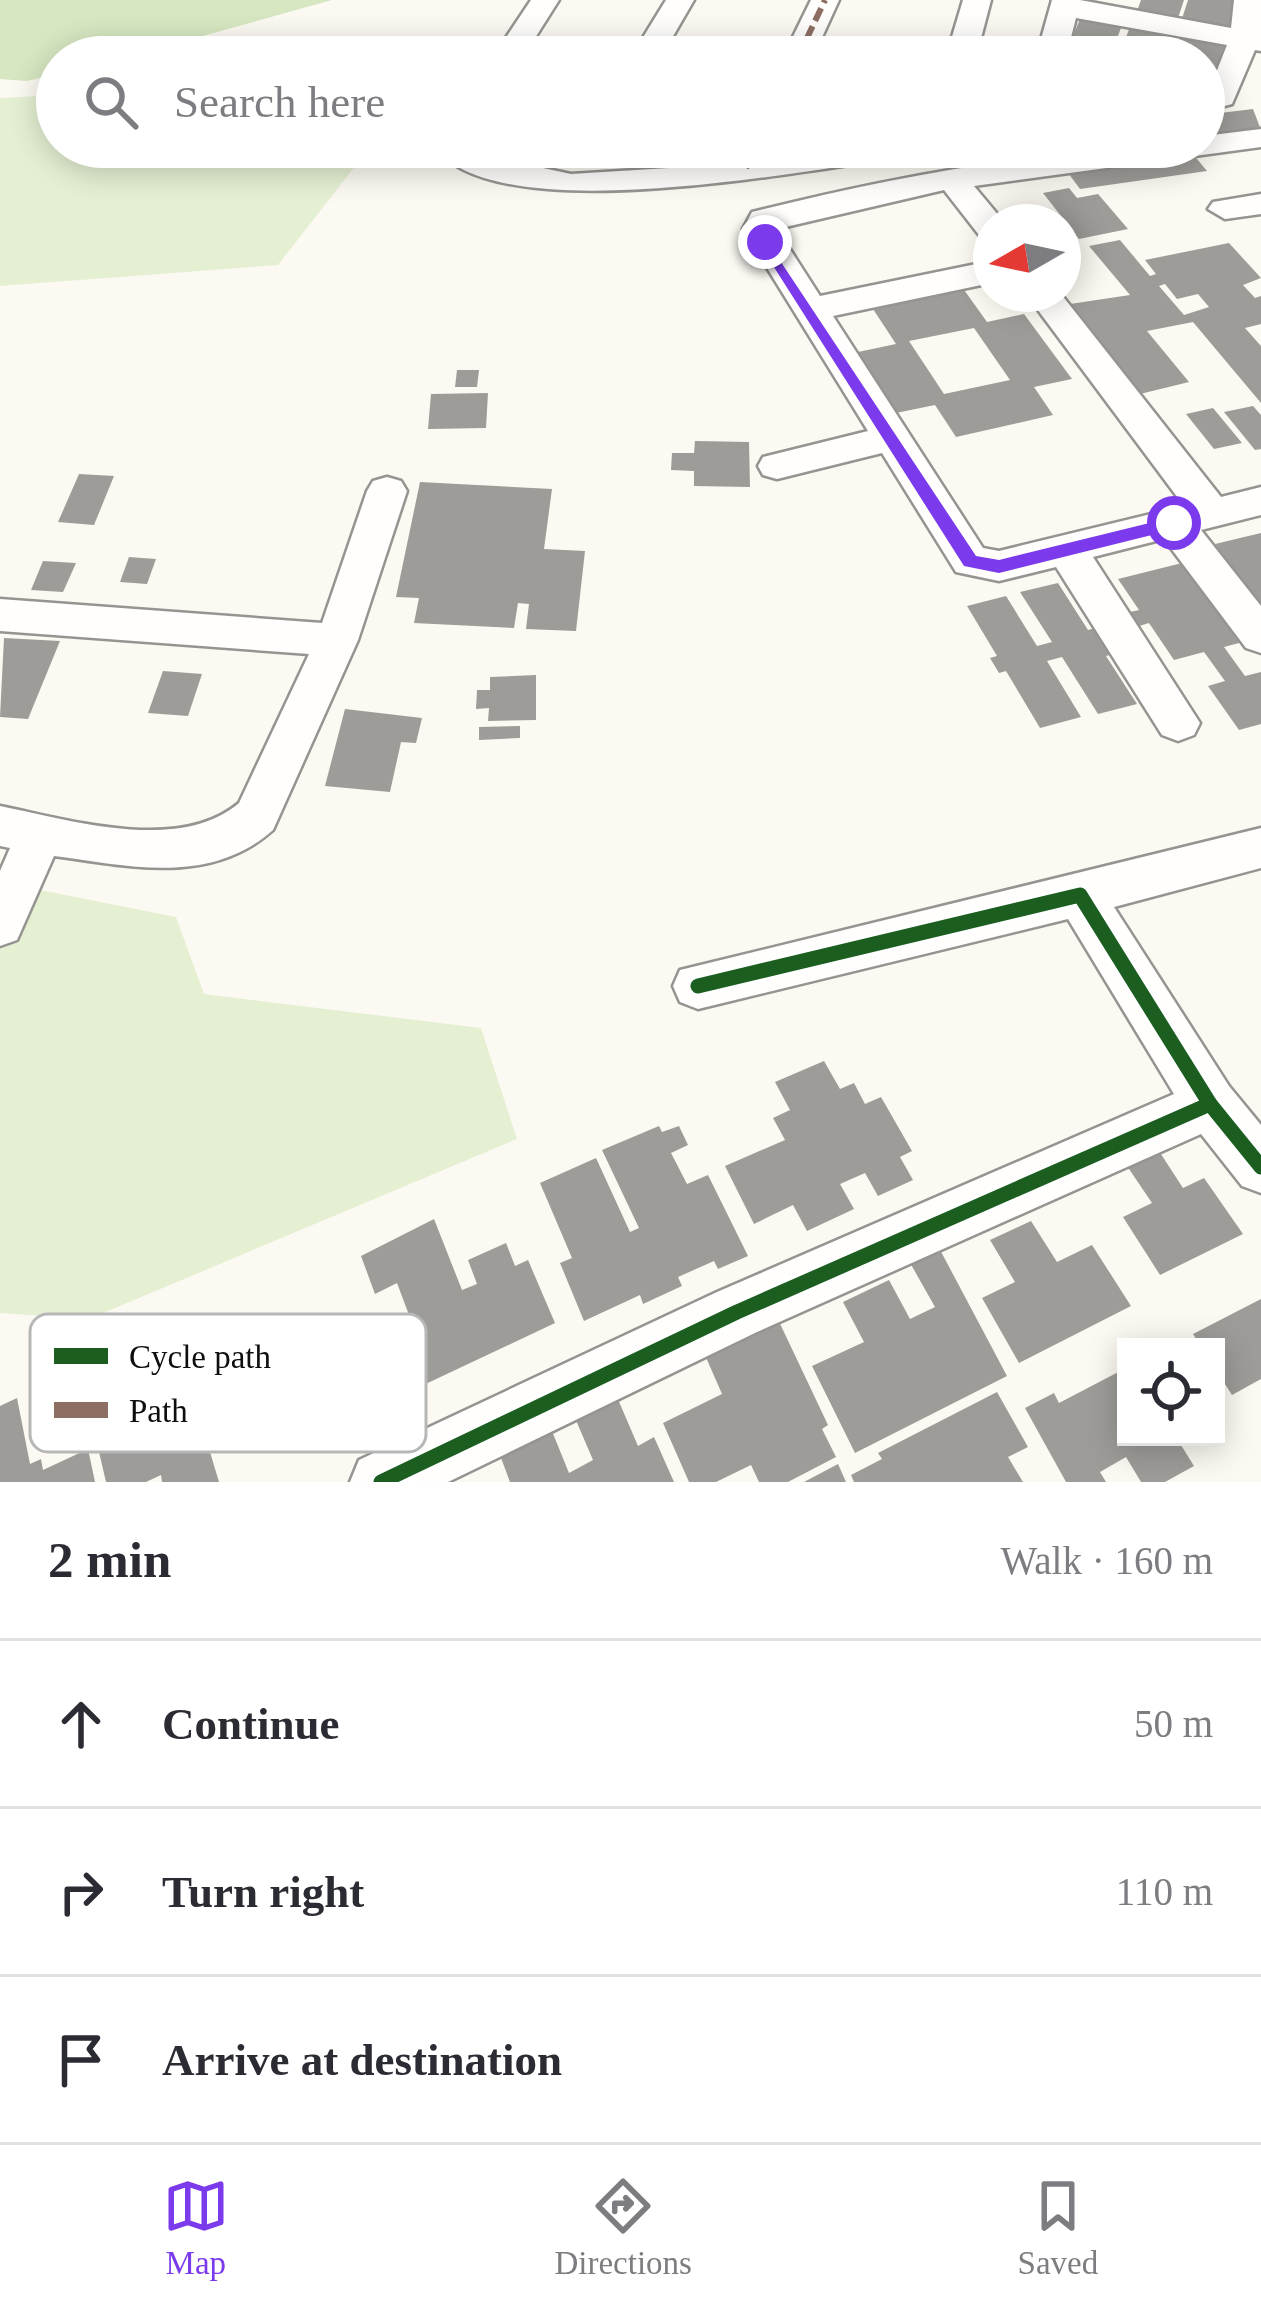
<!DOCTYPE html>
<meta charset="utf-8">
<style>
body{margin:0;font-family:Georgia,serif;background:#f7f7f7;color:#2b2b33}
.controls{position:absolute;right:36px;bottom:36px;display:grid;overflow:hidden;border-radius:0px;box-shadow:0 6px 30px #0003}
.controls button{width:108px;height:108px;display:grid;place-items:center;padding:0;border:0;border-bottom:3px solid #e1e1e2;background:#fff;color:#2b2b33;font:60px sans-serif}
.compass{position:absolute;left:973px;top:204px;width:108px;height:108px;border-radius:50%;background:#fff;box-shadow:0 6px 30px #0003;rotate:261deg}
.stop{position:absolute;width:36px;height:36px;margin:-27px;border:9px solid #7c3aed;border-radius:50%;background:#fff}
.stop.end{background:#7c3aed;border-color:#fff;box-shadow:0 3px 12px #0008}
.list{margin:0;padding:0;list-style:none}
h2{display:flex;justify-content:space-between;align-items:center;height:156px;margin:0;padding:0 48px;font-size:51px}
h2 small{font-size:39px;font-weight:400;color:#7c7c81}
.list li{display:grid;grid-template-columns:78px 1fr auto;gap:36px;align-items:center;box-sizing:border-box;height:168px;padding:0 48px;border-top:3px solid #e1e1e2}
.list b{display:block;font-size:45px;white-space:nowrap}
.list em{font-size:39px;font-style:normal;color:#7c7c81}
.icon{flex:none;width:66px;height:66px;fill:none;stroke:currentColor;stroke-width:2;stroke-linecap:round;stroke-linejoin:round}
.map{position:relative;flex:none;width:1261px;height:1482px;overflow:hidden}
.search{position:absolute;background:#fff;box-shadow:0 6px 30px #0003;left:36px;right:36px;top:36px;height:132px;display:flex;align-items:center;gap:30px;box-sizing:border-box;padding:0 42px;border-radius:66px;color:#7c7c81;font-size:45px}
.sheet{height:660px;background:#fff}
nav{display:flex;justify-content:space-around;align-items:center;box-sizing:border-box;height:168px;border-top:3px solid #e1e1e2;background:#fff;font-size:33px;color:#7c7c81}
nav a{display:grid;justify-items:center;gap:6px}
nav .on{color:#7c3aed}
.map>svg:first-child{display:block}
.green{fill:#e5f0d3}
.forest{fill:#d6e7c1}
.building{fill:#9e9c98;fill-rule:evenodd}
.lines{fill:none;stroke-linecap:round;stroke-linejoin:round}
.minor-casing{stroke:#959491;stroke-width:5}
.minor{fill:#fffefd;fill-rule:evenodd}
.quiet{stroke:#8d6e63;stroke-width:6;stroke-dasharray:14 6;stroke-linecap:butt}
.cycleway-casing{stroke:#fff;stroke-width:22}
.cycleway{stroke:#1b5e20;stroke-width:15}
.route{fill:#7c3aed}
.key{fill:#fff;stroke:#b7b7b7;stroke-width:3}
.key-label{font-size:33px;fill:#0e0e0e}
</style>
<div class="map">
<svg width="1261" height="1482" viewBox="0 0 1261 1482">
<rect width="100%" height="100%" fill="#fcf9f2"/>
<g class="green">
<polygon points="57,95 57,147 370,147 278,265 0,286 0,98"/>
<polygon points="0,882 176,917 204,994 481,1028 517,1139 89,1319 0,1313"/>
</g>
<polygon class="forest" points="0,0 332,0 127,57 57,57 57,74 27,81 0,79"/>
<g class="building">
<polygon points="1141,0 1184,0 1176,24 1135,17"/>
<polygon points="1188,0 1241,0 1231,35 1180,25"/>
<polygon points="1083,12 1124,20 1110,57 1064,57"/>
<polygon points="1132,22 1175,31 1166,57 1118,57"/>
<polygon points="1181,33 1226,42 1210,95 1204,94 1204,57 1172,57"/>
<polygon points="1253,109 1261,130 1204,138 1204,115"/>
<polygon points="1192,153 1207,171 1080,189 1066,170"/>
<polygon points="1069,188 1077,198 1098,194 1128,229 1079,239 1043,193"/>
<path d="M1120 240 1150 276 1156 274 1145 260 1229 243 1261 278 1243 285 1255 298 1261 296V324L1245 328 1261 346V403L1193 322 1147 331 1189 382 1140 394 1070 304 1130 295 1089 246ZM1165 284 1177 299 1198 294 1209 307 1184 315 1159 286Z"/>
<path d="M962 287 987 322 1024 314 1072 379 1034 387 1053 415 956 437 935 405 896 413 858 352 896 344 871 306ZM974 328 1010 380 944 394 909 341Z"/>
<polygon points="457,370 479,370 477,387 455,387"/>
<polygon points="488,393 486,428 428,429 431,394"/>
<polygon points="1253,406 1261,415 1261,449 1255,450 1224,412"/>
<polygon points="1213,408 1242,443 1214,449 1186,414"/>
<polygon points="695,441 749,442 750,487 694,486 694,471 671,470 672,453 694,453"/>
<polygon points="79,474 114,476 94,525 58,522"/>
<polygon points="420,482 552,489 544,549 585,551 576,631 526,629 529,604 518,603 514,628 414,623 419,598 396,597"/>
<polygon points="1261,533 1261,606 1215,544"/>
<polygon points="129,557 156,559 147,584 120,582"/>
<polygon points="1194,560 1254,639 1224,647 1245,676 1261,672 1261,724 1239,730 1208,686 1225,681 1204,652 1174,660 1149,623 1139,626 1130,612 1139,610 1118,579"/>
<polygon points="43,561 76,563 63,592 31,590"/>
<polygon points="1058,583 1088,630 1102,626 1120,652 1106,656 1137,704 1098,714 1062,657 1047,661 1081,717 1040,728 1006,671 999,673 990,658 997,656 967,606 1006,596 1037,646 1052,642 1020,592"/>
<polygon points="4,638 60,641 28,719 0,717"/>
<polygon points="163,671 202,674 188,716 148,713"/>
<polygon points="536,675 536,720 488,721 489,708 476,709 477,690 490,690 490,677"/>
<polygon points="345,709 422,718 416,743 401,742 390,792 325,786"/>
<polygon points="520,726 520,738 479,740 479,727"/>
<polygon points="824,1061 840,1089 854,1083 865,1104 881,1097 912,1151 900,1157 913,1180 878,1196 865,1173 840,1184 854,1209 807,1231 793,1205 754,1224 725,1166 785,1140 773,1118 790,1110 775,1082"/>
<polygon points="659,1126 662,1132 679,1126 688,1145 671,1153 687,1184 708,1175 748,1256 718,1269 714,1261 678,1277 682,1286 643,1304 640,1295 584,1321 560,1263 572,1258 540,1183 596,1158 630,1232 639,1228 602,1150"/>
<polygon points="1157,1148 1183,1188 1204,1178 1243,1234 1160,1275 1123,1217 1152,1203 1125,1163"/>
<polygon points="434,1219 462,1290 477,1284 468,1260 506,1243 515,1266 528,1260 555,1323 415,1389 391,1323 409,1315 397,1283 375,1294 361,1256"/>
<polygon points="1031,1221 1057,1262 1092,1245 1131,1306 1019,1363 982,1298 1015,1282 990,1240"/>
<polygon points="938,1246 1007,1376 855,1453 812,1366 864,1342 843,1302 889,1280 910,1319 935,1307 909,1261"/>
<polygon points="1261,1299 1261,1379 1232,1395 1216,1370 1216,1347 1201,1347 1193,1334"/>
<polygon points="774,1311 828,1425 822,1429 836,1457 788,1482 759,1482 751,1465 716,1482 689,1482 663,1423 722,1394 701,1346"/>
<polygon points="276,1354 295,1418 210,1452 219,1482 162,1482 161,1475 146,1482 106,1482 96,1439 118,1429 107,1382 155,1361 167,1407 176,1402 170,1376 201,1362 209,1387"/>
<polygon points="1126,1368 1126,1437 1176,1437 1194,1466 1165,1482 1141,1482 1126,1457 1100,1472 1106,1482 1066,1482 1025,1408 1054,1393 1059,1403"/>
<polygon points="614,1390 638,1446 654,1437 674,1482 510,1482 494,1439 545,1414 569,1473 593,1460 572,1411"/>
<polygon points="997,1392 1028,1447 1008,1457 1023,1482 854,1482 851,1475 882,1459 878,1453"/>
<polygon points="17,1398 30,1464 41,1459 43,1470 88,1449 95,1482 0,1482 0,1406"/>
<polygon points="838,1464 846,1482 804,1482"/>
</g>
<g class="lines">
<defs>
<g id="minor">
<polygon points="531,0 559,0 523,57 493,57"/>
<polygon points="666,0 694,0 661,57 631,57"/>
<polygon points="811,0 839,0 813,57 783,57"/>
<polygon points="963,0 991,0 976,57 946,57"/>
<polygon points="1052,0 1080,0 1231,28 1234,0 1261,0 1261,51 1255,50 1232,104 1221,107 1206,98 1227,45 1076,18 1066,57 1036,57"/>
<path d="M1261 129V147L974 186 1004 222H991V238L979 235 944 190 777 229 820 296 991 261V283L833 316 983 548 999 551 1184 506 1026 294H1061L1221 497 1261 487V515L1201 530 1261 606V653L1246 648 1164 539 1093 557 1200 723 1194 735 1178 741 1162 735 1056 567 999 581 956 572 882 453 777 479 763 475 758 466 763 457 868 431 743 229 752 212C900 175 1052 147 1204 147V136Z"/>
<path d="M435 147H470L477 154 571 174 669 168 832 147H921L905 157C809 169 497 232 435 147Z"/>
<polygon points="1261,194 1261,214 1225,219 1208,209 1213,202"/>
<path d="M387 477 401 481 407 491 358 640 273 830C210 886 130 866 54 856L17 940 0 946V871L10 848 0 846V806C70 820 179 854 239 803L309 654 0 631V599L322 623 367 491 373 481Z"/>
<polygon points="1261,828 1261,868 1114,907 1229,1086 1261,1125 1261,1193 1242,1186 1201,1134 757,1332 448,1482 350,1482 359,1460 717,1292 1174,1094 1068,919 698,1009 680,1002 673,986 680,970"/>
</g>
</defs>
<use href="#minor" class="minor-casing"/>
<use href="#minor" class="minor"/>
<g class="quiet">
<polyline points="798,57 825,0"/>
<polyline points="746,168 756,147"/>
</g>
<defs>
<g id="cycleway">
<polyline points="698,986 1080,895 1210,1104 1261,1167"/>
<polyline points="381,1482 737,1312 1210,1104"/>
</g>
</defs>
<use href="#cycleway" class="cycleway-casing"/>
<use href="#cycleway" class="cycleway"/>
</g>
<polygon class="route" points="765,238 976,556 999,560 1174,517 1183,523 1180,528 999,573 964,566 758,242"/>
<rect x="30" y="1314" width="396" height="138" rx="18" class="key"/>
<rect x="54" y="1348" width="54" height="16" fill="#1b5e20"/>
<rect x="54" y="1402" width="54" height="16" fill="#8d6e63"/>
<g class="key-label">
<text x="129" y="1368">Cycle path</text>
<text x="129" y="1422">Path</text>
</g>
</svg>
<div class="controls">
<button><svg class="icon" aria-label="locate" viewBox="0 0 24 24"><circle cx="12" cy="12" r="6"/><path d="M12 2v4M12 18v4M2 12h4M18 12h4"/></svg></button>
</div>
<svg class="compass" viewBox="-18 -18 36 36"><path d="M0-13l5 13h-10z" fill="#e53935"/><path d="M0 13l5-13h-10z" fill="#7c7c81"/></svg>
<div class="stop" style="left:1174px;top:523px"></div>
<div class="stop end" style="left:765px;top:242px"></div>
<div class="search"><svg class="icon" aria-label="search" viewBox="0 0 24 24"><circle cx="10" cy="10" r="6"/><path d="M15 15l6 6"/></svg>Search here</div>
</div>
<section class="sheet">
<h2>2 min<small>Walk · 160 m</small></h2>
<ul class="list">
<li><svg class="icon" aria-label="ahead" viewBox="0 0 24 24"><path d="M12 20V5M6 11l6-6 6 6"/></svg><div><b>Continue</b></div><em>50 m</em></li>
<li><svg class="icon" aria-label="right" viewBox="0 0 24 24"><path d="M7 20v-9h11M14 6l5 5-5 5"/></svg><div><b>Turn right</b></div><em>110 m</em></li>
<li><svg class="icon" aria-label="arrive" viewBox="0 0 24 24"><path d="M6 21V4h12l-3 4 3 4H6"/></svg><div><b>Arrive at destination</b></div></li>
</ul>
</section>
<nav>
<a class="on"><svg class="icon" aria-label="map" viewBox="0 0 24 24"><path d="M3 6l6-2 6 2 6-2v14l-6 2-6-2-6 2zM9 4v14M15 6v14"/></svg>Map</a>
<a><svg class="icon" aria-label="directions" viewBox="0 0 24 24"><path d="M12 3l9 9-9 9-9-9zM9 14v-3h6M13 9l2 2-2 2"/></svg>Directions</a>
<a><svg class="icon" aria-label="saved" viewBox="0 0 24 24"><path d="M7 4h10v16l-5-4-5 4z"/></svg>Saved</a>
</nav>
